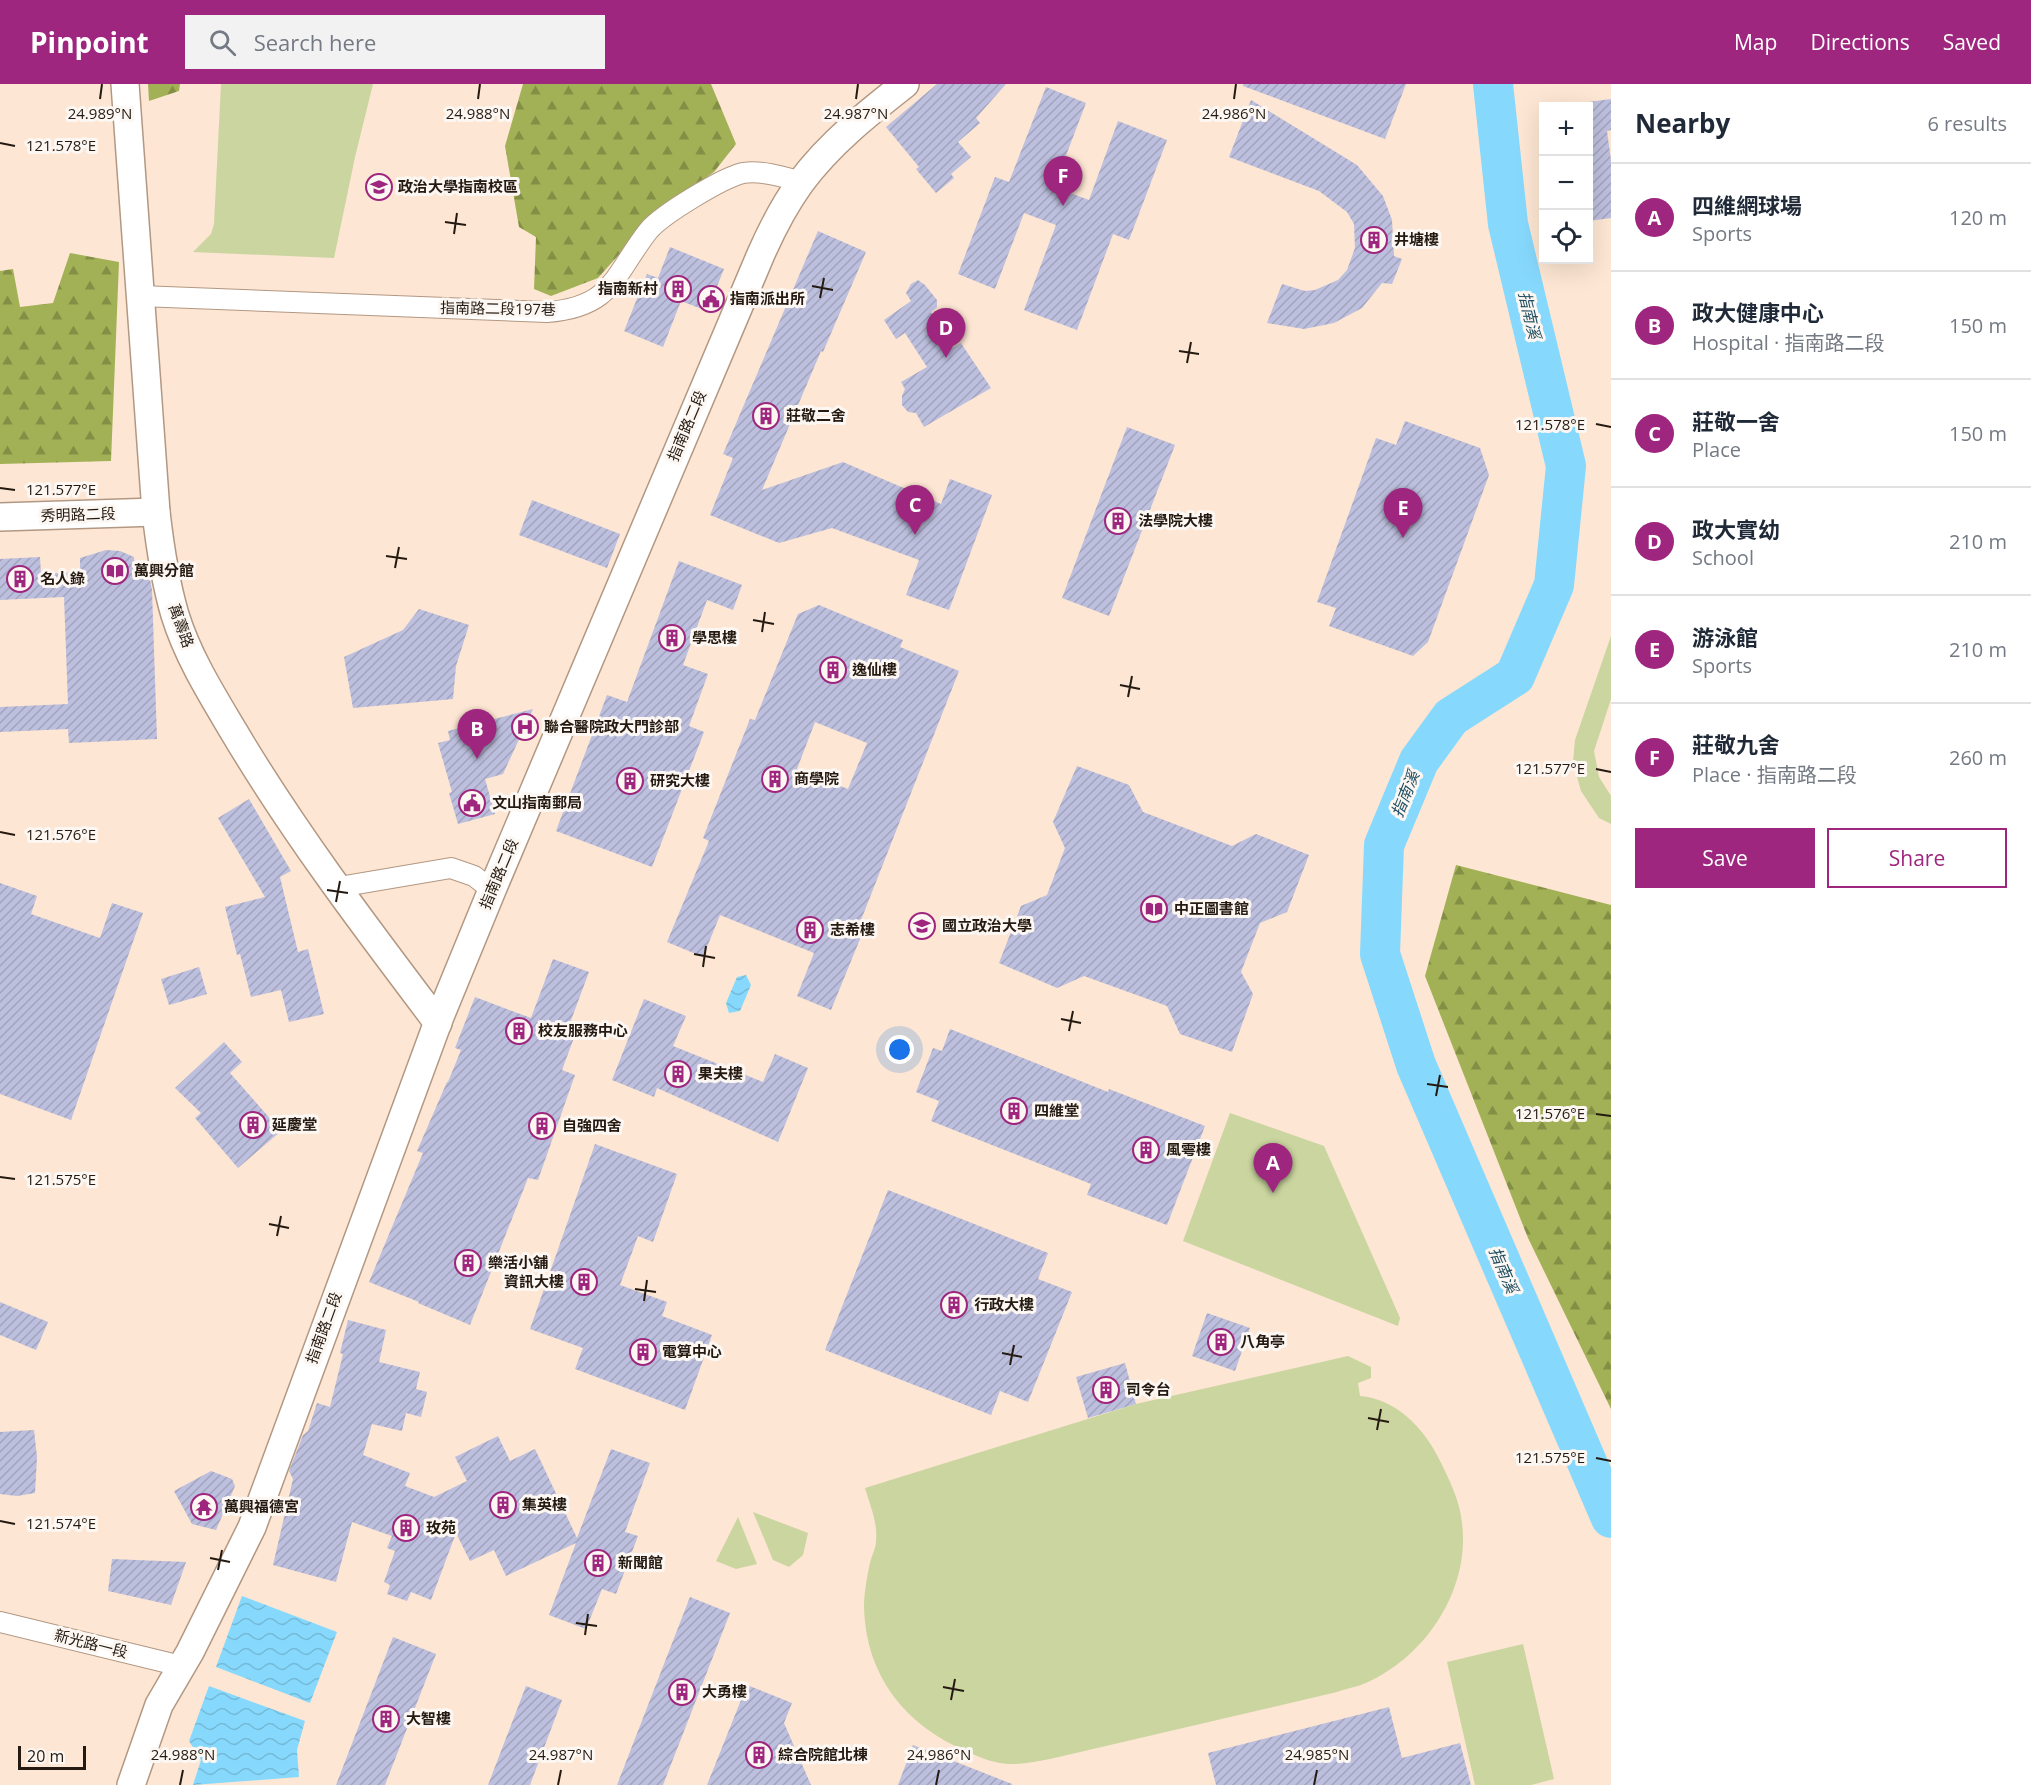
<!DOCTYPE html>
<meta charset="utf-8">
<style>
body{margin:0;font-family:"Open Sans","Noto Sans TC",sans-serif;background:#f2f2f3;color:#1f2937}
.controls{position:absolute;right:18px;top:18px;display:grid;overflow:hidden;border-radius:0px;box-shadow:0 6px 24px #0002}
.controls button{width:54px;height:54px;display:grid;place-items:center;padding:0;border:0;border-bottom:2px solid #e0e1e3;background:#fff;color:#1f2937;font:30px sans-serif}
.scale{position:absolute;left:18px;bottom:15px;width:68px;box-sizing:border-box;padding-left:6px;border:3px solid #241a11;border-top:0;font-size:16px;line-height:21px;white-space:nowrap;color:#241a11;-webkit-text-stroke:4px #fcf7f2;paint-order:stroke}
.you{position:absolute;left:900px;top:966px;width:21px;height:21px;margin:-15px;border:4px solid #fff;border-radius:50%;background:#1a73e8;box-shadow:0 0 0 9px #1a73e833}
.badge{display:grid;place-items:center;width:39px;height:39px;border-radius:50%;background:#9e267e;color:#fff;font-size:20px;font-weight:700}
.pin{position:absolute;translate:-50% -50px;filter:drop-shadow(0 2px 3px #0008)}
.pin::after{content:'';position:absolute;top:32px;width:21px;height:18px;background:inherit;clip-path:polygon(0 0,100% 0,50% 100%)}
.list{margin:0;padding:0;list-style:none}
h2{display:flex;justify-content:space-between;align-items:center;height:78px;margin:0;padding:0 24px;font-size:26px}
h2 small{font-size:20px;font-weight:400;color:#747a83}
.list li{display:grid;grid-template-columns:39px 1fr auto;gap:18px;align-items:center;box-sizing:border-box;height:108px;padding:0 24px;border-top:2px solid #e0e1e3}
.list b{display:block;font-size:22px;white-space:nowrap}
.list p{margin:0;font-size:20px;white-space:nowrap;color:#747a83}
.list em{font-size:20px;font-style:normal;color:#747a83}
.actions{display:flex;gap:12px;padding:18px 24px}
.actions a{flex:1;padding:14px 0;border:2px solid #9e267e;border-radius:0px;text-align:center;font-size:21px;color:#9e267e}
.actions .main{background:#9e267e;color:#fff}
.icon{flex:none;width:33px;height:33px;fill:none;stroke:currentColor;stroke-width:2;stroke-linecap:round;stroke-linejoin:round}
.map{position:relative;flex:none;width:1611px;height:1701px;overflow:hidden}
header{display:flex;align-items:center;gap:36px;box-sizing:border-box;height:84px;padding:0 30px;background:#9e267e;color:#fff}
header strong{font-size:28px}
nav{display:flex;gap:33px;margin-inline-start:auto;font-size:21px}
.search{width:420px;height:54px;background:#f2f2f3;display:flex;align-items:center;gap:15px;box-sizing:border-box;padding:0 21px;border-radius:0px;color:#747a83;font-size:22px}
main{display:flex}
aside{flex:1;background:#fff}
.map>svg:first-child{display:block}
.green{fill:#cad59f}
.forest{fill:url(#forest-firs)}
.water{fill:url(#water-waves)}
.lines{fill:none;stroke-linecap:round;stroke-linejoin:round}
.river{stroke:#86d9fd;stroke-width:40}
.building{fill:url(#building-hatch);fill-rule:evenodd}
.street-casing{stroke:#b29883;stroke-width:22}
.secondary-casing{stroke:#b29883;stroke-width:30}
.street{stroke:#fff;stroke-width:20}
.secondary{stroke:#fff;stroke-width:27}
.ticks{fill:none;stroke:#241a11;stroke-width:2}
.labels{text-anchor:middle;stroke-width:6;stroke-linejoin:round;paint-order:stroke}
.poi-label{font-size:15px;font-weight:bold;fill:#241a11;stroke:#fcf7f2;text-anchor:start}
.street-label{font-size:15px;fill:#241a11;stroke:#fcf7f2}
.water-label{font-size:16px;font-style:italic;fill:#1f4e61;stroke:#fcf7f2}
.ticks-label{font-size:15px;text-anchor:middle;fill:#241a11;stroke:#fcf7f2;stroke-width:6;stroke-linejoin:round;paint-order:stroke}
</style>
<header>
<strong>Pinpoint</strong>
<div class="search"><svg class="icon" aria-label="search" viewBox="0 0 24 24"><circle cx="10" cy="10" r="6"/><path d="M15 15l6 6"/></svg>Search here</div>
<nav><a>Map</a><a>Directions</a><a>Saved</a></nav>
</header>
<main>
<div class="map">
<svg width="1611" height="1701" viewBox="0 0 1611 1701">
<defs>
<pattern id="forest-firs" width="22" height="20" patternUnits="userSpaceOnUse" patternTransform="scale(1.5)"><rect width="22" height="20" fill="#a2b156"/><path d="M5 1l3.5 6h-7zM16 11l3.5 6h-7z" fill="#848f46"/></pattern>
<pattern id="water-waves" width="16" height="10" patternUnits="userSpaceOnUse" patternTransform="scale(1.5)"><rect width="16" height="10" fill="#86d9fd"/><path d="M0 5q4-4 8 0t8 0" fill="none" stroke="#74bad8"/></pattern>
<pattern id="building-hatch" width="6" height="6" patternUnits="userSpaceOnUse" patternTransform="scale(1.5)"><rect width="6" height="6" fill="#bdbfde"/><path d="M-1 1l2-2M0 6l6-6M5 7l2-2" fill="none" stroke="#a2a4bd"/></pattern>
</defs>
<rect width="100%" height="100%" fill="#fde6d3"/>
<g class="green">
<polygon points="221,0 373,0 355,73 334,174 193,168 211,150 214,140"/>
<polygon points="1611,552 1611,615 1594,667 1599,693 1611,712 1611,740 1599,734 1581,707 1573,678 1575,656"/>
<polygon points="1230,1029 1324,1062 1400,1234 1398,1242 1183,1157"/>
<path d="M1348 1272 1371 1283V1294L1358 1299 1360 1312C1396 1315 1424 1344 1439 1375 1449 1395 1460 1417 1462 1439 1470 1503 1429 1568 1372 1596 1362 1602 1348 1604 1337 1608L1050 1675C1034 1678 1015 1682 1000 1679 988 1677 977 1672 966 1667 905 1641 866 1592 864 1524 864 1509 867 1493 870 1479 872 1471 876 1464 876 1457 878 1439 870 1421 865 1404L1136 1320Z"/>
<polygon points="753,1428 808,1449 803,1471 789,1483 773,1476"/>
<polygon points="738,1433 757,1480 736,1485 716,1477"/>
<polygon points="1523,1560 1554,1695 1531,1701 1475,1701 1447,1578"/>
</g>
<g class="forest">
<polygon points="148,0 180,0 179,7 149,17"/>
<polygon points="523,0 711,0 736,60 714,88 656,129 598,194 551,212 534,205 536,153 519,143 505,62"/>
<polygon points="70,169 119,178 111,377 0,380 0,187 13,185 20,223 53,219"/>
<polygon points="1456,781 1611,821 1611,1325 1528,1154 1425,892"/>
</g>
<g class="water">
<polygon points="746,891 751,901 740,927 729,929 726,919 737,893"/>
<polygon points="242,1512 337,1548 310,1619 216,1583"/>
<polygon points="209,1602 305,1637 297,1666 299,1693 193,1701 201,1676 189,1657"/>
</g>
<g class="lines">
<polyline class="river" points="1493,0 1508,140 1566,382 1554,501 1515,592 1451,633 1419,677 1384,761 1380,870 1416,981 1611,1434"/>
</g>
<g class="building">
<polygon points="937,0 1006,0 976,34 980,39 958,58 971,73 951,90 954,94 936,109 916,85 919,83 886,43"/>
<polygon points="1243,0 1406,0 1385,55 1243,2"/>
<polygon points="1046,3 1086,19 1054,103 1089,116 1118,37 1167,56 1129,156 1113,150 1077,246 1024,226 1056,141 1024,129 995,205 958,190 995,93 1009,98"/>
<polygon points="1611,15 1611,46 1607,47 1611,76 1611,134 1588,137 1588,18"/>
<polygon points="1251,16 1357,81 1383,112 1392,136 1394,172 1402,175 1392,200 1382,199 1362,224 1334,239 1304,245 1267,239 1282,200 1305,207 1315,206 1338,196 1347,186 1355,164 1354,140 1347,128 1319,107 1229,73"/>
<polygon points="818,147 866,168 823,268 821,267 762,406 843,378 941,420 950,395 992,411 949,526 906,511 919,476 832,444 779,459 710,431 733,374 723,370"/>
<polygon points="670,163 724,185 707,227 681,217 663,263 624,247 647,190 658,194"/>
<polygon points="918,196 925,201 937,216 937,223 931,228 951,265 961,259 991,304 924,343 916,329 908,328 902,321 902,312 905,305 901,298 927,283 905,249 896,255 884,236 911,217 906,209 911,200"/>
<polygon points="1405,337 1480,364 1489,391 1428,558 1413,572 1329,542 1336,524 1317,518 1376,354 1396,361"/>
<polygon points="1127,343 1175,361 1109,532 1062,514"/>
<polygon points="532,416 620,450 607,484 519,451"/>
<polygon points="106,466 120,467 134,473 135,490 149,490 152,506 157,655 69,659 68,645 0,648 0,623 68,620 64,513 0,516 0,475 40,473 41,490 80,488 80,474"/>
<polygon points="679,477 742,501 733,526 707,516 683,581 708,590 689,642 704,648 652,783 556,747 607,611 627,618"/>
<path d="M819 521 903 556 900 563 959 587 861 836 867 838 831 926 797 912 814 869 720 831 703 873 667 858 709 757 703 754 750 635 755 636 798 530ZM815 638 867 659 848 705 797 685Z"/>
<polygon points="419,525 469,541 456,582 453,615 353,624 344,573 403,546"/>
<polygon points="533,625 503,690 485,695 495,730 458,740 449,709 452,708 438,659 450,656 448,647"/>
<polygon points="1077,682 1129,701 1143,728 1232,762 1256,750 1309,771 1287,828 1260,839 1241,888 1253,910 1232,968 1180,950 1167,922 1084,892 1057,904 999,879 1021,822 1047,811 1065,764 1053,738"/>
<polygon points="249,715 291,787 280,793 298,868 308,865 324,930 289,938 281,906 251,913 240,870 237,871 225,823 265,813 218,734"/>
<polygon points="0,799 37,812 31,830 100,854 112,819 143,829 71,1036 0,1010"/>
<polygon points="553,875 589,888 567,947 575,951 562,986 575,991 538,1096 528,1094 470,1241 418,1219 419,1218 369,1198 423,1069 417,1067 447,998 448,998 461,966 455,964 475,913 531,934"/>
<polygon points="199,883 207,910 169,921 161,895"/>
<polygon points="644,915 686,932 673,962 763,998 775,970 808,984 778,1058 657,1004 654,1013 612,996"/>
<polygon points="950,945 1108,1008 1109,1005 1205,1042 1167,1141 1087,1111 1091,1100 931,1037 939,1017 916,1008 933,964 942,967"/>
<polygon points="224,958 242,978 230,989 281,1047 238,1084 195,1034 201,1029 175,1004"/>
<polygon points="595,1060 677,1090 653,1158 638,1152 620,1201 667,1218 662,1232 712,1251 685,1326 575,1285 583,1264 530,1245"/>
<polygon points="888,1106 1048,1169 1038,1195 1072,1208 1028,1318 1000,1307 991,1331 825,1266"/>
<polygon points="0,1218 48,1238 36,1266 0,1251"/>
<polygon points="1207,1229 1250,1244 1235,1287 1192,1272"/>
<polygon points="348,1236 386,1246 379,1278 420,1288 416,1305 427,1308 421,1333 406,1329 402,1347 372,1340 363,1371 410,1389 405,1402 434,1413 467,1397 455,1373 498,1352 510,1377 535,1365 577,1454 611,1365 650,1379 625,1448 638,1452 616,1510 602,1505 586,1545 549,1531 576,1459 506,1492 494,1466 470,1477 456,1449 431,1516 411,1508 407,1517 387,1510 390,1501 384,1498 395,1467 387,1464 392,1452 352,1438 336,1498 273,1481 293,1395 289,1387 303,1351 308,1347 317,1319 330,1323 343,1270 340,1269"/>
<polygon points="1125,1279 1136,1320 1088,1334 1076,1293"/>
<polygon points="34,1346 37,1373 35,1409 17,1412 0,1410 0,1348"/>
<polygon points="211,1387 232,1395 235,1402 216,1446 192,1440 174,1407"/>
<polygon points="112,1475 186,1478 171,1521 108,1507"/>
<polygon points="690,1513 730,1529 663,1701 617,1701"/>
<polygon points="393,1553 436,1570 385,1701 336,1701"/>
<polygon points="747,1601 792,1619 784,1639 811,1701 707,1701"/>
<polygon points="526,1602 562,1616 530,1701 488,1701"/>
<polygon points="1389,1623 1402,1674 1460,1659 1471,1701 1216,1701 1208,1669"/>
<polygon points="913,1661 1012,1700 1012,1701 898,1701"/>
</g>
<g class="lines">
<defs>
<g id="street">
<path d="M140 212 547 228C614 223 614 190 649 146 663 130 722 94 743 89 761 86 784 93 802 98"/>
<polyline points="339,803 451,784 474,792 492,806"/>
<polyline points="0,1538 181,1582"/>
</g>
<g id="secondary">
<path d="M125 0 156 428C160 463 165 497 175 531 188 573 212 611 234 648 294 749 367 845 438 939"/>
<polyline points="0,433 156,428"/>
<path d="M131 1701 159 1621 190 1568 252 1443 439 935 492 806 761 170C772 145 785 120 801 98 829 60 868 29 905 0"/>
</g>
</defs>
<use href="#street" class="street-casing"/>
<use href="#secondary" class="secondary-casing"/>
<use href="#street" class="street"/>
<use href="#secondary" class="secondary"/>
</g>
<path class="ticks" d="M100 15 102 0M478 15 480 0M856 15 858 0M1234 15 1236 0M0 59 15 62M445 138 466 141M454 150 457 129M812 202 833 206M820 214 824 194M1179 267 1199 270M1187 279 1191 258M1596 340 1611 343M0 404 15 406M386 472 407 475M395 484 399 463M753 536 774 540M762 548 765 528M1120 601 1140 605M1128 613 1132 592M1596 685 1611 688M0 748 15 751M327 806 348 809M336 818 340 797M694 870 715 874M703 883 706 862M1061 935 1081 939M1069 947 1073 927M1427 1000 1448 1003M1436 1012 1440 991M1596 1030 1611 1032M0 1093 15 1095M269 1140 289 1144M277 1152 281 1132M635 1205 656 1208M644 1217 647 1196M1002 1269 1022 1273M1010 1281 1014 1261M1368 1334 1389 1338M1377 1346 1381 1325M1596 1374 1611 1377M0 1437 15 1440M210 1474 230 1478M218 1486 222 1466M576 1539 597 1542M585 1551 588 1530M943 1603 964 1607M951 1616 955 1595M180 1701 183 1686M558 1701 561 1686M936 1701 939 1686M1314 1701 1317 1686"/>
<defs>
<symbol id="university-ring" viewBox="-11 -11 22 22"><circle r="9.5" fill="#fcf7f2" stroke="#9e267e" stroke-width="1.5"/><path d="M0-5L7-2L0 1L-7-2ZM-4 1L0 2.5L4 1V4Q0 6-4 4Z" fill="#9e267e"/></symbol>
<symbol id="building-ring" viewBox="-11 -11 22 22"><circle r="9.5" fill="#fcf7f2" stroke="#9e267e" stroke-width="1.5"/><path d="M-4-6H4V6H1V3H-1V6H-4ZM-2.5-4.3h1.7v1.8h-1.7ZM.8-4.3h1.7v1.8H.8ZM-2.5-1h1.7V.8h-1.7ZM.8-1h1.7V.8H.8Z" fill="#9e267e"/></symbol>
<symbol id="civic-ring" viewBox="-11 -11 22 22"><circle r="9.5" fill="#fcf7f2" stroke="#9e267e" stroke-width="1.5"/><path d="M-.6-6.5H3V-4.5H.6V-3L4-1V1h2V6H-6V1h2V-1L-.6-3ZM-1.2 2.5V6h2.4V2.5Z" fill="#9e267e"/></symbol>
<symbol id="library-ring" viewBox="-11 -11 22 22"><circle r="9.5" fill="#fcf7f2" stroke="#9e267e" stroke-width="1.5"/><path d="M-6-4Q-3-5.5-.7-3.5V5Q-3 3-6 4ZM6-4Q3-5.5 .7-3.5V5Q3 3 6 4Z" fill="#9e267e"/></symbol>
<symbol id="hospital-ring" viewBox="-11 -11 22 22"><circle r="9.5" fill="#fcf7f2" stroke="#9e267e" stroke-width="1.5"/><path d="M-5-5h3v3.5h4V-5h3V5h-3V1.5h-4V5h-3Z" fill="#9e267e"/></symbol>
<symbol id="temple-ring" viewBox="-11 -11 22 22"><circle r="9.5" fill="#fcf7f2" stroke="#9e267e" stroke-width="1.5"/><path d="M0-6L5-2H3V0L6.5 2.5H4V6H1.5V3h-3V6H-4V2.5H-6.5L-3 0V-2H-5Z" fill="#9e267e"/></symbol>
</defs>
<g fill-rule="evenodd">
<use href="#university-ring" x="364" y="88" width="30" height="30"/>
<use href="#building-ring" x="1359" y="141" width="30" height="30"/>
<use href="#building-ring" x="663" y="190" width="30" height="30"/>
<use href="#civic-ring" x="696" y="200" width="30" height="30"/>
<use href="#building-ring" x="751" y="317" width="30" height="30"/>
<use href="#building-ring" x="1103" y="422" width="30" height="30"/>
<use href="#library-ring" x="100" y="472" width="30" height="30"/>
<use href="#building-ring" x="5" y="480" width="30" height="30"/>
<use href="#building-ring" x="657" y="539" width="30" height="30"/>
<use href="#building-ring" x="818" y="571" width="30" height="30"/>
<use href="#hospital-ring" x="510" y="628" width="30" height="30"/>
<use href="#building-ring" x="760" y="680" width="30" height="30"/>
<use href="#building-ring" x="615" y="682" width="30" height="30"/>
<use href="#civic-ring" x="457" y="704" width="30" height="30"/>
<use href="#library-ring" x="1139" y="810" width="30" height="30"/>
<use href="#university-ring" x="907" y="827" width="30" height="30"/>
<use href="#building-ring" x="795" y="831" width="30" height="30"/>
<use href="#building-ring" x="504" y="932" width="30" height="30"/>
<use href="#building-ring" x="663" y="975" width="30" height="30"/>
<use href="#building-ring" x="999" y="1012" width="30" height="30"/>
<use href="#building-ring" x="238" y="1026" width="30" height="30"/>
<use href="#building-ring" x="527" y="1027" width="30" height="30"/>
<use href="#building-ring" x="1131" y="1051" width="30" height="30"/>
<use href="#building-ring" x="453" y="1164" width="30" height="30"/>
<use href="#building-ring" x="569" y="1183" width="30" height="30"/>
<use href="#building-ring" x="939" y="1206" width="30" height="30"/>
<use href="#building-ring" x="1206" y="1243" width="30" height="30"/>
<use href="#building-ring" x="628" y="1253" width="30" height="30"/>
<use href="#building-ring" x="1091" y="1291" width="30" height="30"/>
<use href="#building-ring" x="488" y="1406" width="30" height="30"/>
<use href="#temple-ring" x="189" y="1408" width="30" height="30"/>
<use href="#building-ring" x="391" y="1429" width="30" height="30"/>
<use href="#building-ring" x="583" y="1464" width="30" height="30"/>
<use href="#building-ring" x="667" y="1593" width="30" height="30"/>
<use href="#building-ring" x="371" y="1620" width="30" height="30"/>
<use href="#building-ring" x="744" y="1656" width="30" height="30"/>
</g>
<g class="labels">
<g class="poi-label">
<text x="398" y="108">政治大學指南校區</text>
<text x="1394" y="161">井塘樓</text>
<text x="658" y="210" text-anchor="end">指南新村</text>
<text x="730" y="220">指南派出所</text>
<text x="786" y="337">莊敬二舍</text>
<text x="1138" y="442">法學院大樓</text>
<text x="134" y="492">萬興分館</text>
<text x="40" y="500">名人錄</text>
<text x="692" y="559">學思樓</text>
<text x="852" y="591">逸仙樓</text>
<text x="544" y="648">聯合醫院政大門診部</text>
<text x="794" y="700">商學院</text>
<text x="650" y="702">研究大樓</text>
<text x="492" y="724">文山指南郵局</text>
<text x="1174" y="830">中正圖書館</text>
<text x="942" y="847">國立政治大學</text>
<text x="830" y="851">志希樓</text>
<text x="538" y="952">校友服務中心</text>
<text x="698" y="995">果夫樓</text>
<text x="1034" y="1032">四維堂</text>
<text x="272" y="1046">延慶堂</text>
<text x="562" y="1047">自強四舍</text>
<text x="1166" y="1071">風雩樓</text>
<text x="488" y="1184">樂活小舖</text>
<text x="564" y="1203" text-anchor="end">資訊大樓</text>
<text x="974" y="1226">行政大樓</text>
<text x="1240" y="1263">八角亭</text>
<text x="662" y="1273">電算中心</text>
<text x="1126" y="1311">司令台</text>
<text x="522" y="1426">集英樓</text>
<text x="224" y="1428">萬興福德宮</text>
<text x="426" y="1449">玫苑</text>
<text x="618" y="1484">新聞館</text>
<text x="702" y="1613">大勇樓</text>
<text x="406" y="1640">大智樓</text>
<text x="778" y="1676">綜合院館北棟</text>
</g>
<g class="street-label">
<text transform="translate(498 225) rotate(1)" y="5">指南路二段197巷</text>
<text transform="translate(687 342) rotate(-67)" y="5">指南路二段</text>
<text transform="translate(78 431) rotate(-2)" y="5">秀明路二段</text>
<text transform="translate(181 542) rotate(70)" y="5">萬壽路</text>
<text transform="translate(499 790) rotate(-67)" y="5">指南路二段</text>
<text transform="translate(324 1244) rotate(-70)" y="5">指南路二段</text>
<text transform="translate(91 1560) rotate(14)" y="5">新光路一段</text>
</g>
<g class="water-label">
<text transform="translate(1530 231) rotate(77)" y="6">指南溪</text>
<text transform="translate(1405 710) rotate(-68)" y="6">指南溪</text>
<text transform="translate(1504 1186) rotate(67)" y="6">指南溪</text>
</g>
</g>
<g class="ticks-label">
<text x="100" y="35">24.989°N</text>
<text x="478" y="35">24.988°N</text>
<text x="856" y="35">24.987°N</text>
<text x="1234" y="35">24.986°N</text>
<text x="61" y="67">121.578°E</text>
<text x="1550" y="346">121.578°E</text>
<text x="61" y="411">121.577°E</text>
<text x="1550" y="690">121.577°E</text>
<text x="61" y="756">121.576°E</text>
<text x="1550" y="1035">121.576°E</text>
<text x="61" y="1101">121.575°E</text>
<text x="1550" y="1379">121.575°E</text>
<text x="61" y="1445">121.574°E</text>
<text x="183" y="1676">24.988°N</text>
<text x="561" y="1676">24.987°N</text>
<text x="939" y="1676">24.986°N</text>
<text x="1317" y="1676">24.985°N</text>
</g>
</svg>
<div class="controls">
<button>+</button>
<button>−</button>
<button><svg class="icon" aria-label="locate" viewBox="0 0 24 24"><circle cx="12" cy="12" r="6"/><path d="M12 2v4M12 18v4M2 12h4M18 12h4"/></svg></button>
</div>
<div class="scale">20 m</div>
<div class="you"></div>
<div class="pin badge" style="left:1273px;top:1109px">A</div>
<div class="pin badge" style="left:477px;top:675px">B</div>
<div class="pin badge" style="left:915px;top:451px">C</div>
<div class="pin badge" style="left:946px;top:274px">D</div>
<div class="pin badge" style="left:1403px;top:454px">E</div>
<div class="pin badge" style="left:1063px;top:122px">F</div>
</div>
<aside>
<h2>Nearby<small>6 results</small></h2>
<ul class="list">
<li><span class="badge">A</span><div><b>四維網球場</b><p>Sports</p></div><em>120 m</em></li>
<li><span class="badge">B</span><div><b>政大健康中心</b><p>Hospital · 指南路二段</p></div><em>150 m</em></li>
<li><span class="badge">C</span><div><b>莊敬一舍</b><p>Place</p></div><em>150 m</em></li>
<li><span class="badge">D</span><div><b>政大實幼</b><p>School</p></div><em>210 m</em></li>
<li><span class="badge">E</span><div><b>游泳館</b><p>Sports</p></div><em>210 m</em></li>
<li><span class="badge">F</span><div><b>莊敬九舍</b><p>Place · 指南路二段</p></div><em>260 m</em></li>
</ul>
<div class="actions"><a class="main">Save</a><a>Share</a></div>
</aside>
</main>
